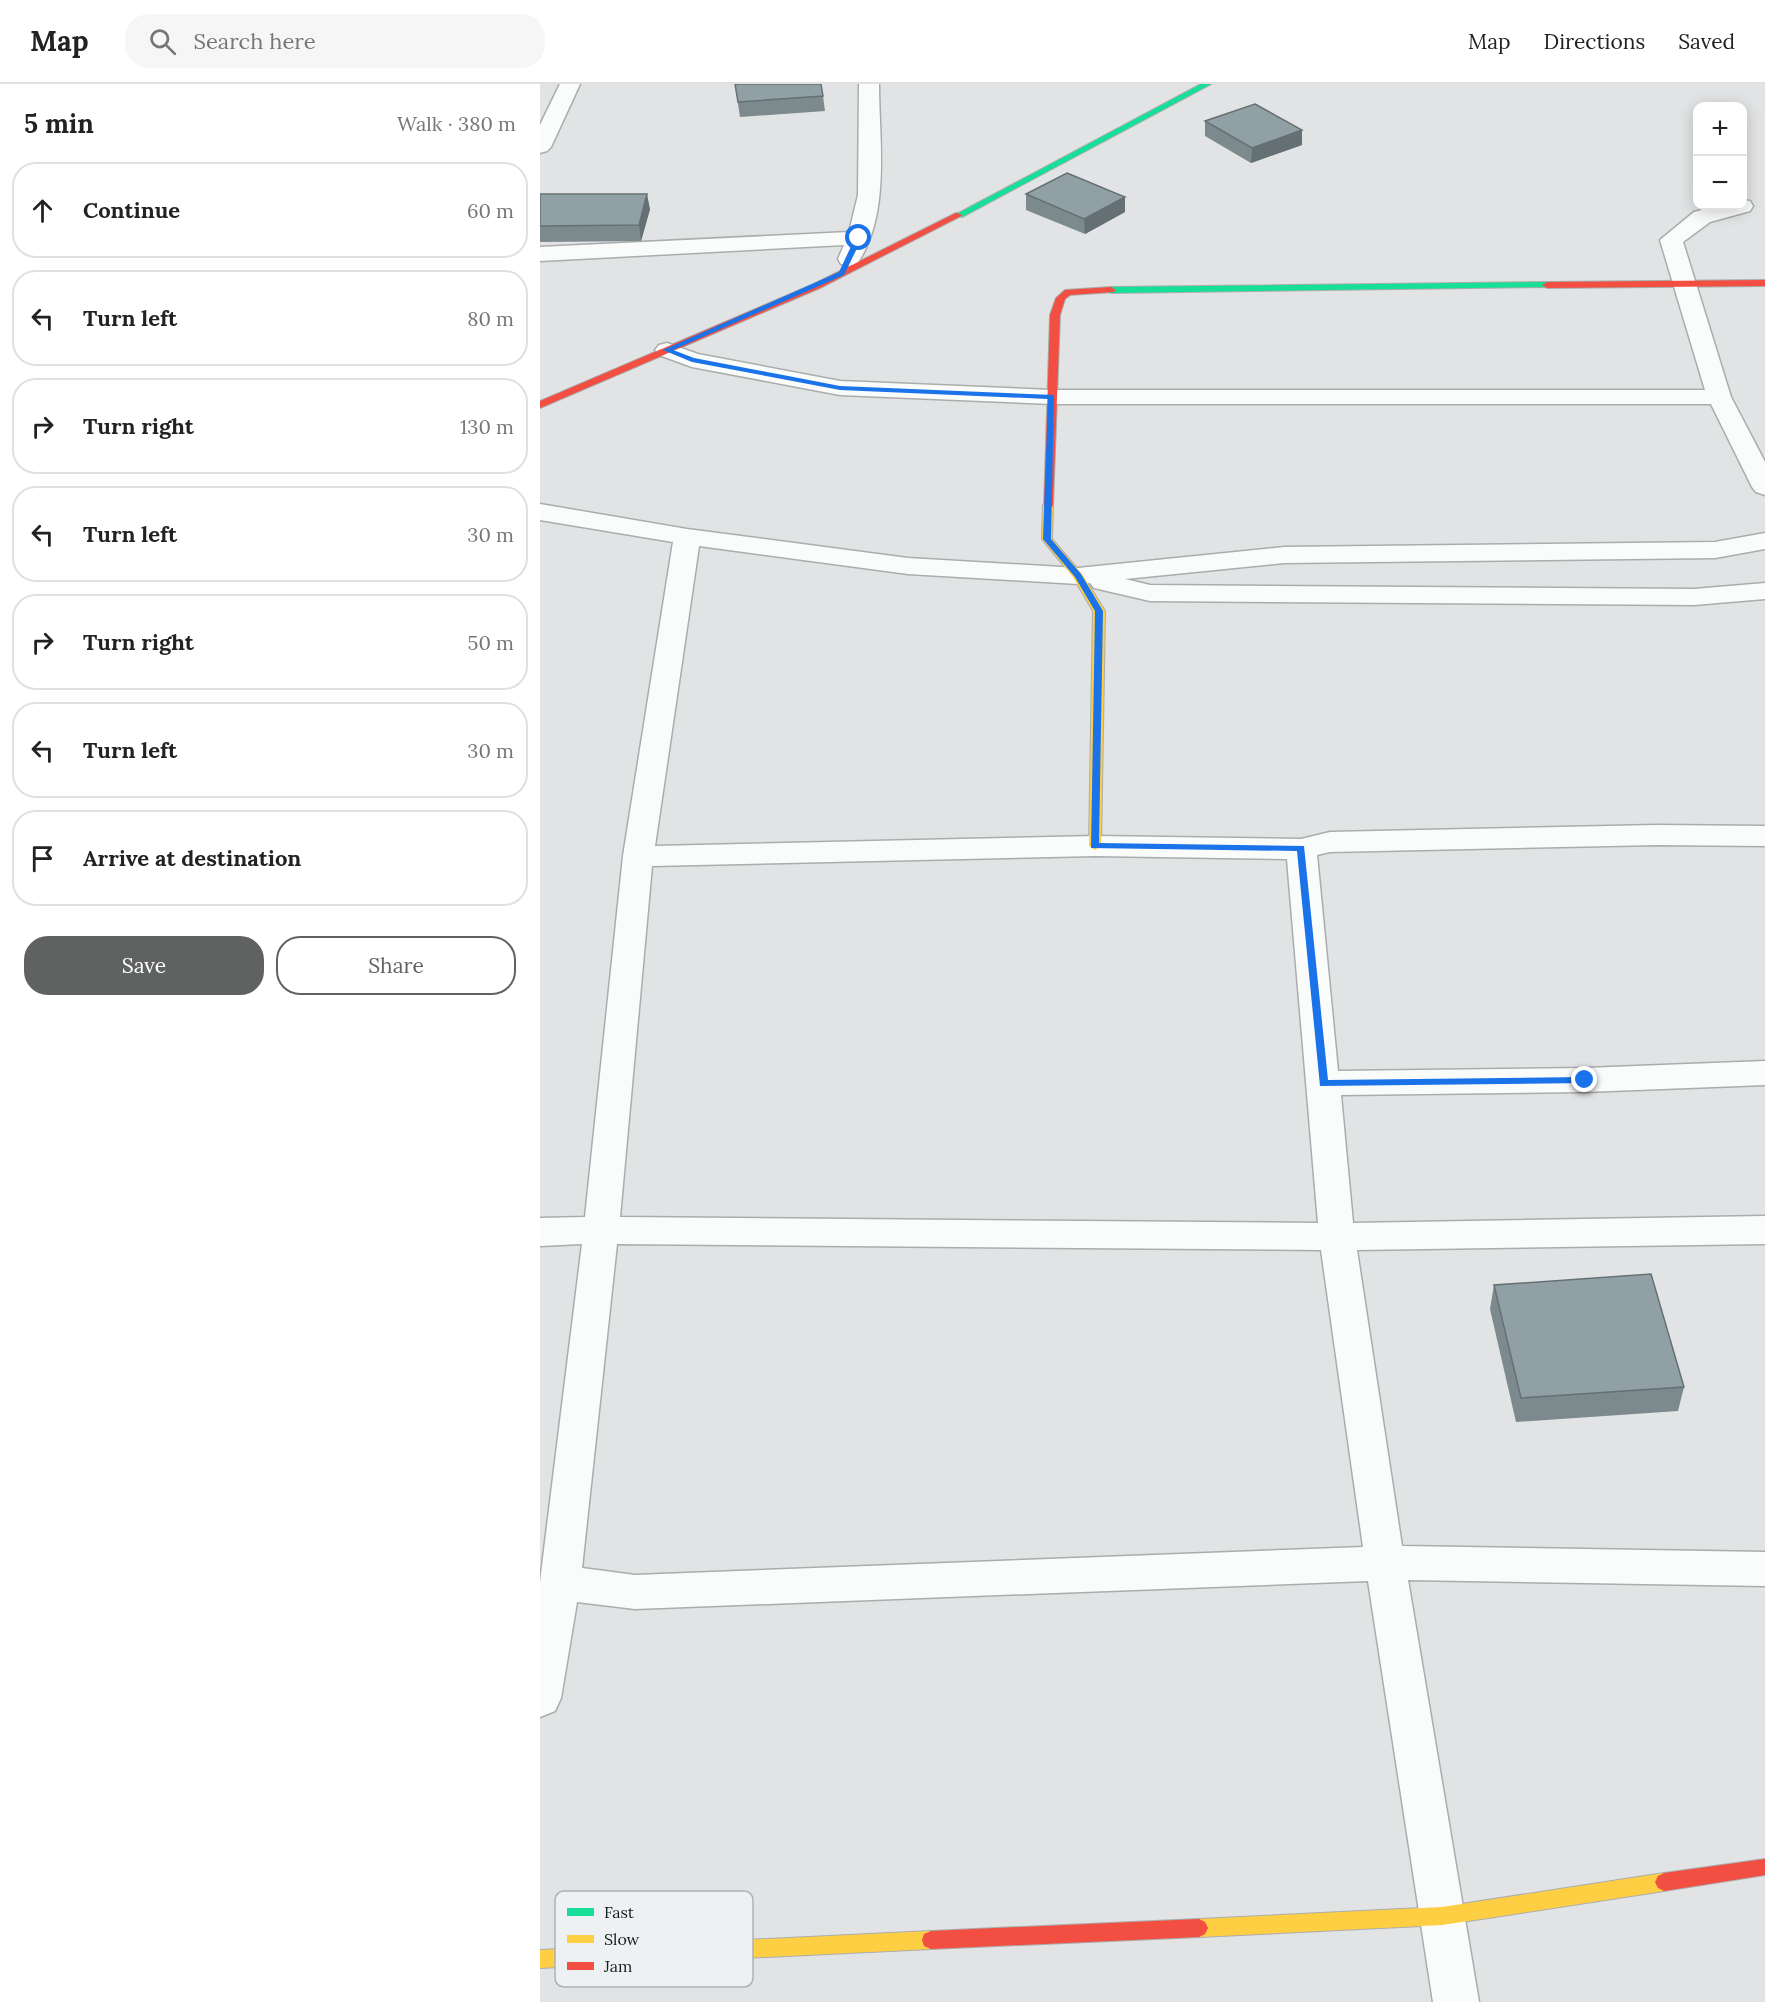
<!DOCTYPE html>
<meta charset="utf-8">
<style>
body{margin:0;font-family:Lora,serif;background:#f6f6f6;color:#222}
.controls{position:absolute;right:18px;top:18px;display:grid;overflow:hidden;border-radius:12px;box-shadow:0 3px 15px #0003}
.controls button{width:54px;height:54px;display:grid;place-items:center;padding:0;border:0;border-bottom:2px solid #e0e0e0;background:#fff;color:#222;font:30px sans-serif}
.stop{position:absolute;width:18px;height:18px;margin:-14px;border:4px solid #1a73e8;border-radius:50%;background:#fff}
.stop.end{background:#1a73e8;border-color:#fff;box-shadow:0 2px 6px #0008}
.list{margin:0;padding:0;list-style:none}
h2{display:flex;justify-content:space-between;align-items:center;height:78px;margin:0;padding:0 24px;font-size:26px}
h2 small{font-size:20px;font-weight:400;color:#767676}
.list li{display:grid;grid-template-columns:39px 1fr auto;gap:18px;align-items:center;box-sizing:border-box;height:96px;margin:0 12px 12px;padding:0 12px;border:2px solid #e0e0e0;border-radius:24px}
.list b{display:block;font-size:22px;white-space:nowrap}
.list em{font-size:20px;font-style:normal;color:#767676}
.actions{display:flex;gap:12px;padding:18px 24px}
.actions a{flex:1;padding:14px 0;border:2px solid #606262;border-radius:24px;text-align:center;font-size:21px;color:#606262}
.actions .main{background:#606262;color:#fff}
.icon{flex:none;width:33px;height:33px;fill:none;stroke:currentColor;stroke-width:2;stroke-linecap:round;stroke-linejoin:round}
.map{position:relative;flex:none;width:1225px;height:1918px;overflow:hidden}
header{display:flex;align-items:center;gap:36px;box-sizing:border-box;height:84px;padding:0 30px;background:#fff;border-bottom:2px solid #e0e0e0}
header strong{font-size:28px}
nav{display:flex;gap:33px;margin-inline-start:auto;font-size:21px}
.search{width:420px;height:54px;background:#f6f6f6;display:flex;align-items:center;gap:15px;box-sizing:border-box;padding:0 21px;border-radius:24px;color:#767676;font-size:22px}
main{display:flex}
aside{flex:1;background:#fff}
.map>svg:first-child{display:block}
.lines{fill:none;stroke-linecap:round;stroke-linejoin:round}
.street-casing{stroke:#abadad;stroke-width:3}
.fast-casing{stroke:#abadad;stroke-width:2}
.slow-casing{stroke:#abadad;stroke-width:2}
.jam-casing{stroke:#abadad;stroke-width:2}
.street{fill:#fafbfb;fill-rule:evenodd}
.fast{fill:#16e098;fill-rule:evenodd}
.slow{fill:#ffcf43;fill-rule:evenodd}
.jam{fill:#f24e42;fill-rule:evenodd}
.wall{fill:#7c8a8e}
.shaded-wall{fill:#657074}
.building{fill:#90a0a5;stroke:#657074;stroke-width:1.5}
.route{fill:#1a73e8}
.key{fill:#edf1f3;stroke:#aeb1b2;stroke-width:1.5}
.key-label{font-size:16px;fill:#1a1c1c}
</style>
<header>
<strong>Map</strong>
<div class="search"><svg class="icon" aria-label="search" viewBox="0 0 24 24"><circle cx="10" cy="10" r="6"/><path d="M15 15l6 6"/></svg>Search here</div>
<nav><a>Map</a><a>Directions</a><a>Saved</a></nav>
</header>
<main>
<aside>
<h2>5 min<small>Walk · 380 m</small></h2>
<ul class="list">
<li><svg class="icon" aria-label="ahead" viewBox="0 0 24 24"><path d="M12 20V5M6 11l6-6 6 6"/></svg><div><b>Continue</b></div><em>60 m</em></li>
<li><svg class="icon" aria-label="left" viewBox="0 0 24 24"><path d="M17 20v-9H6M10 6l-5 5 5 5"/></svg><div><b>Turn left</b></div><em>80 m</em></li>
<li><svg class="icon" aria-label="right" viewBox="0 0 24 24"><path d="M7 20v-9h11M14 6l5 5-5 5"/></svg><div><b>Turn right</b></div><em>130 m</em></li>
<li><svg class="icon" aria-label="left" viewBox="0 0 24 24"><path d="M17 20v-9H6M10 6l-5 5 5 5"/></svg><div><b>Turn left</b></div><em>30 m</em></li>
<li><svg class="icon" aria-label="right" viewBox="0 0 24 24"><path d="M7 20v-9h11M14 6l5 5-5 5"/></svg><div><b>Turn right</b></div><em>50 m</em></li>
<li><svg class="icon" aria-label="left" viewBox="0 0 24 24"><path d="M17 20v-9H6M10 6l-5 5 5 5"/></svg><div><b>Turn left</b></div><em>30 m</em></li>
<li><svg class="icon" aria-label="arrive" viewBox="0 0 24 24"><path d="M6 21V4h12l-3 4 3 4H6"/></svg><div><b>Arrive at destination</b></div></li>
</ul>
<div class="actions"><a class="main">Save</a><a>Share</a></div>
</aside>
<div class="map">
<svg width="1225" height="1918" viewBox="0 0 1225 1918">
<rect width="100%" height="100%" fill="#e1e3e4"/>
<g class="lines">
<defs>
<g id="street">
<polygon points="20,0 40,0 11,63 7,67 0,69 0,41"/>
<path d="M319 0H339C339 57 351 130 317 180L309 182 301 180 298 175 304 161 0 177V163L309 148 318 111Z"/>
<polygon points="1202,116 1210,117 1213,122 1210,127 1170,138 1143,158 1191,313 1225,378 1225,411 1216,408 1212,403 1171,320 512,320 300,311 152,283 119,271 115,266 119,261 127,259 158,270 300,297 512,306 1165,306 1120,156 1154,128 1179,122 1202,122"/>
<path d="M0 420 147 445 368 474 538 484 744 463 1175 458 1225 449V465L1175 474 744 479 585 495 610 501 1154 505 1225 499V515L1154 521 610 517 554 504 550 499 538 500 368 490 159 462 115 762 555 752 761 755 790 748 1117 741 1225 742V762L1117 761 790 768 777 771 798 987 1045 984 1225 977V1001L1045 1008 801 1011 813 1139 1225 1132V1160L817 1166 862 1462 1225 1468V1502L868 1496 939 1918H893L828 1497 95 1525 37 1518 21 1614 15 1627 0 1633V1498L42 1160 0 1162V1134L45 1133 83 772 133 458 0 436ZM555 772 747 775 778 1139 80 1133 112 782ZM77 1160 781 1166 823 1463 95 1491 42 1484Z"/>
</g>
<g id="fast">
<polygon points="661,0 671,0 422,133 415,131"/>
<polygon points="1007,198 1012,201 1010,203 571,209 566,206 571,203"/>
</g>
<g id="slow">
<polygon points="508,418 513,421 512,455 542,490 565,527 561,762 555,766 549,762 553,527 533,493 502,455 503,421"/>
<polygon points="1124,1789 1130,1792 1133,1798 1130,1804 1124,1807 902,1841 659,1853 653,1850 650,1844 653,1838 659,1835 902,1823"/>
<polygon points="391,1847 398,1850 400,1856 398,1862 391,1865 0,1884 0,1866"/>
</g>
<g id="jam">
<polygon points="416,129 423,131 280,204 0,324 0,317 274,200"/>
<polygon points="1225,196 1225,202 1007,204 1002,201 1007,198"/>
<polygon points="571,203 576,206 574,208 530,211 525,215 520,231 513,421 512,423 504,423 510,231 516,214 525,206"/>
<polygon points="1225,1775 1225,1791 1124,1807 1118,1804 1115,1798 1118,1792 1124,1789"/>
<polygon points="659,1835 665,1838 668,1844 665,1850 659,1853 391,1865 384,1862 382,1856 384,1850 391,1847"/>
</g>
</defs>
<use href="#street" class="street-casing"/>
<use href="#fast" class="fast-casing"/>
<use href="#slow" class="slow-casing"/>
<use href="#jam" class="jam-casing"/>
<use href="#street" class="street"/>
<use href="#fast" class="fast"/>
<use href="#slow" class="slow"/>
<use href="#jam" class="jam"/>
</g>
<g class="wall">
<polygon points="195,0 283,12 285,27 200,33"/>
<polygon points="665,37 762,61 711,79 665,52"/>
<polygon points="0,110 110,125 101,157 0,158"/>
<polygon points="486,110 585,128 545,150 486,126"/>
<polygon points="954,1201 1144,1303 1138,1327 976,1338 950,1225"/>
</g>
<g class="shaded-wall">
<polygon points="762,46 762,61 711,79 712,64"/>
<polygon points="107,110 110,125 101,157 99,141"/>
<polygon points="585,113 585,128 545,150 544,135"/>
</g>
<g class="building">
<polygon points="195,0 281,0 283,12 198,18"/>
<polygon points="715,20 762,46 712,64 665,37"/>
<polygon points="527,89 585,113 544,135 486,110"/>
<polygon points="0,110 107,110 99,141 0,142"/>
<polygon points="1111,1190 1144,1303 981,1314 954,1201"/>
</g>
<polygon class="route" points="319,152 322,154 304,191 133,266 154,274 300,302 514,311 511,455 541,490 563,527 559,759 764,762 788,996 1045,993 1049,994 1049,999 780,1002 757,767 551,764 555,527 535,493 503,455 508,315 300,306 152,278 123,266 299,188 315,154"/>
<rect x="15" y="1807" width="198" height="96" rx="9" class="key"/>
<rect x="27" y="1824" width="27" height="8" fill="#16e098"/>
<rect x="27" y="1851" width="27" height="8" fill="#ffcf43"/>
<rect x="27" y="1878" width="27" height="8" fill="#f24e42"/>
<g class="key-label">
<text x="64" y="1834">Fast</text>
<text x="64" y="1861">Slow</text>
<text x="64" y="1888">Jam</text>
</g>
</svg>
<div class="controls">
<button>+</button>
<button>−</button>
</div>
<div class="stop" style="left:319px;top:154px"></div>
<div class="stop end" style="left:1045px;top:996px"></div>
</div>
</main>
